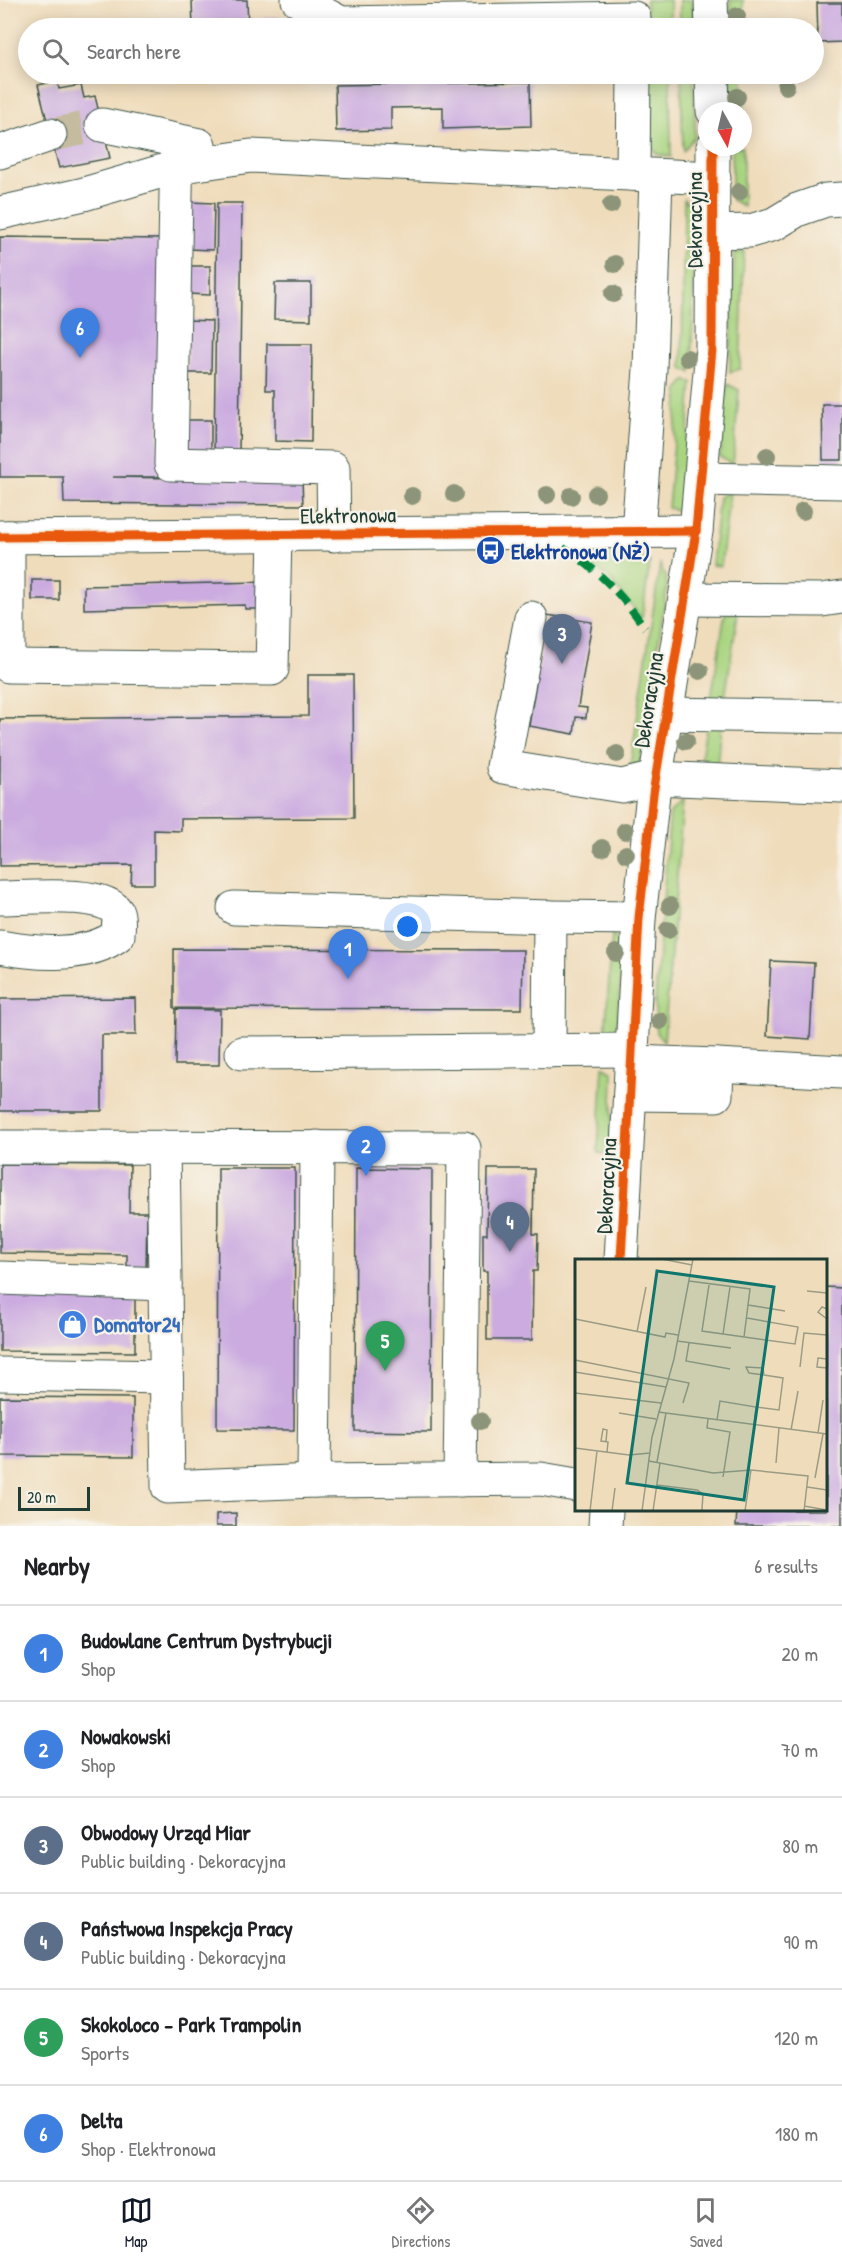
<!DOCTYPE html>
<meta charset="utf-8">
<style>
body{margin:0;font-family:"Patrick Hand",sans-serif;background:#f2f2f2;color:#202124}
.compass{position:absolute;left:698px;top:102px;width:54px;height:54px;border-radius:50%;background:#fff;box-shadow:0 3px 15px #0003;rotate:172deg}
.scale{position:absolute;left:18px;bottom:15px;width:72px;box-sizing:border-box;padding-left:6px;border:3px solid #1f3d34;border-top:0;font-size:16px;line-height:21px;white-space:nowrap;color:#1f3d34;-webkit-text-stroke:4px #f7f3e8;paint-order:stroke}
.you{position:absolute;left:408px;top:927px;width:21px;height:21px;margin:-15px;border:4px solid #fff;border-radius:50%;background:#1a73e8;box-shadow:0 0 0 9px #1a73e833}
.badge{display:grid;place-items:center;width:39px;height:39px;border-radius:50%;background:#111827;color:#fff;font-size:20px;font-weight:700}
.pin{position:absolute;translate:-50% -50px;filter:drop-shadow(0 2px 3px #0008)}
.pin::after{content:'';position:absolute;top:32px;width:21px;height:18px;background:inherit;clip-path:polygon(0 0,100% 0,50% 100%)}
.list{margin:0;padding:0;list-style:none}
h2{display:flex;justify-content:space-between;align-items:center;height:78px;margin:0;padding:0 24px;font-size:26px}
h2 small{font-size:20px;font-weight:400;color:#757577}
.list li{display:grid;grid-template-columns:39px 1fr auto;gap:18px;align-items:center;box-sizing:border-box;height:96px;padding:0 24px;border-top:2px solid #e0e0e0}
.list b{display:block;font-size:22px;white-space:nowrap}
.list p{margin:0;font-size:20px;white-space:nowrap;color:#757577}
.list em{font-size:20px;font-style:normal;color:#757577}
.icon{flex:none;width:33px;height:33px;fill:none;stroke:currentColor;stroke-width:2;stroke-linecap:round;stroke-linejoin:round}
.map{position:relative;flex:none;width:842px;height:1526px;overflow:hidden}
.search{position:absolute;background:#fff;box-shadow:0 3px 15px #0003;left:18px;right:18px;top:18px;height:66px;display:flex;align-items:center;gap:15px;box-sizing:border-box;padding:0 21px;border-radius:33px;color:#757577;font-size:22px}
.sheet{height:654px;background:#fff}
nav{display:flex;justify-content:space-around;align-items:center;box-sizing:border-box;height:84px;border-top:2px solid #e0e0e0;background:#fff;font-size:16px;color:#757577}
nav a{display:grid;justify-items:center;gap:3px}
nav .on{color:#111827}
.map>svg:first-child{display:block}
.green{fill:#a9d480;stroke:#64885a;stroke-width:1.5}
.building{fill:#cbabe0}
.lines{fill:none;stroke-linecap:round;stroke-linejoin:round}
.minor-tunnel{stroke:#c5bca0;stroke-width:33;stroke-dasharray:33 16;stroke-linecap:butt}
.minor-casing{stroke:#3e5548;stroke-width:35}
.minor{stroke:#fff;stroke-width:33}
.quiet{stroke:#00873e;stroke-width:8;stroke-dasharray:15 8;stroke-linecap:butt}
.cycleway-casing{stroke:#f7f3e8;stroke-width:13}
.cycleway{stroke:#e8590c;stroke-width:9}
.tree{fill:#8c9579}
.labels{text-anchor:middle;stroke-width:4.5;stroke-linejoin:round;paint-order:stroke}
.street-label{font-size:22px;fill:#1f3d34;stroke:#f7f3e8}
.transit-label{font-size:22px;font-weight:bold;fill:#164399;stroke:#f7f3e8;text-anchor:start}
.shop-label{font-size:22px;font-weight:bold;fill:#366cbe;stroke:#f7f3e8;text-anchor:start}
.inset-road{fill:none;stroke:#9c9c85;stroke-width:1.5}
.view{fill:#0f766e;fill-opacity:0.15;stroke:#0f766e;stroke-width:3}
.inset-edge{fill:none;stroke:#1f3d34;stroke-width:3}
</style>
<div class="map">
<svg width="842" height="1526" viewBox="0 0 842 1526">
<rect width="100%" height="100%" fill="#f7f3e8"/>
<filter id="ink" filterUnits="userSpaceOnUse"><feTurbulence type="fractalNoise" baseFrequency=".0167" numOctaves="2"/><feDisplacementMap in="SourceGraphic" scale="12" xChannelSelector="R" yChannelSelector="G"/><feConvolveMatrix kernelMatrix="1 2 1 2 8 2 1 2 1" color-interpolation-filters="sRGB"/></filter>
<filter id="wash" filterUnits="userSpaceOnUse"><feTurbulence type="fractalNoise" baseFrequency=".008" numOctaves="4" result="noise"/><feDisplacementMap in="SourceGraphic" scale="24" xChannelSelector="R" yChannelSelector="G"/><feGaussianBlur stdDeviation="1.35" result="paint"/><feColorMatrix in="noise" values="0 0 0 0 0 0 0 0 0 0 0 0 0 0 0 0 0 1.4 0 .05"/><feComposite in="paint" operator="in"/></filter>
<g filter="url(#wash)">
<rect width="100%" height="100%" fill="#efdcbb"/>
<g class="green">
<rect x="646" y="0" width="24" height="28"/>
<rect x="680" y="0" width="13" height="28"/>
<rect x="730" y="0" width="13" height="28"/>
<polygon points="646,74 670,74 671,157 657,154 647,141"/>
<polygon points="681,74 694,74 695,136 683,151"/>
<polygon points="731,74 743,74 743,139 743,111 731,111"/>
<polygon points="732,147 743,147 743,206 732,200"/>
<polygon points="684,199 695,211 696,226 691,372 682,368"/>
<polygon points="744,251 740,369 730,372 734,254"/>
<polygon points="685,381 692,382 685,468 678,511 668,508 679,389"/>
<polygon points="727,384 739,390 733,465 720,457"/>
<polygon points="730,491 721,566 712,565 719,497"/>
<path d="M572 550C595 551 633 544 650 562L642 618 608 577Z"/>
<polygon points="660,564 666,577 667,588 639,766 629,774"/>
<polygon points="725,613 738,613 724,704 711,699"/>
<polygon points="707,722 721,724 717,766 700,764"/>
<polygon points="683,801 664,1041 656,1033 655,1002 670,813"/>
<polygon points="612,934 623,945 617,1029 605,1038"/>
<polygon points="603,1066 613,1072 611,1147 605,1154 599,1153 598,1149"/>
</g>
<g id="blocks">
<g class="building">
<polygon points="192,0 247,0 248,28 193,28"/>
<polygon points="817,3 842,3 842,42 818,43"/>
<rect x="264" y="17" width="44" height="11"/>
<polygon points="57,81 59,89 81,85 84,98 95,96 110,158 59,168 38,85"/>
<polygon points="530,82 531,126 443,129 443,107 391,108 391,130 336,131 335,85"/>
<polygon points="189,202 214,203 213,250 188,249"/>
<polygon points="217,203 242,203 239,455 214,454"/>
<polygon points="0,237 162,239 159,477 113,477 302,480 303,505 64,503 63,477 0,477"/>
<polygon points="188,266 210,266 210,295 187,294"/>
<polygon points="275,283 311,283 311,320 274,319"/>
<polygon points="187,320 212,321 211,373 187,373"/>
<polygon points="267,344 312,344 311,442 275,441 275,390 266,390"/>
<polygon points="822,404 842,404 842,460 823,460"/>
<polygon points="186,420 211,420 211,453 185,453"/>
<rect x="32" y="580" width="27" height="20"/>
<polygon points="261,582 262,609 245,609 245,605 84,609 84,586"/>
<polygon points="547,615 592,622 578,707 587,708 586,718 576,717 574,734 529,726"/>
<polygon points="308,675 353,675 354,818 181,819 181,831 154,830 154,884 131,884 132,865 0,866 0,719 308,716"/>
<polygon points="174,949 523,950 522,1009 174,1008"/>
<polygon points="771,961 814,963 810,1039 767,1036"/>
<polygon points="135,998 136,1035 102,1035 102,1111 0,1111 0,999"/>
<polygon points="176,1009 220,1010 219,1065 175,1065"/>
<polygon points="0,1164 130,1165 129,1212 147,1212 146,1270 127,1273 127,1255 0,1253"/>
<polygon points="218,1168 295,1168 294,1430 217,1429"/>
<polygon points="356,1168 432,1169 431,1432 355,1431"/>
<polygon points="488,1169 534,1169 533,1234 538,1234 537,1271 533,1271 532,1340 487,1340 487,1271 483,1271 483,1234 487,1234"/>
<polygon points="826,1287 842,1288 842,1526 736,1526 737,1510 826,1510"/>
<polygon points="0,1294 135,1295 135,1352 0,1351"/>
<polygon points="0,1397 133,1398 133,1457 0,1456"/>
<polygon points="236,1513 236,1526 216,1526 216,1514"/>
</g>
</g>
</g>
<g filter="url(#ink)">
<use href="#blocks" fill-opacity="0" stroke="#3e5548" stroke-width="1.5"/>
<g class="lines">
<polyline class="minor-tunnel" points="50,135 102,125"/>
<defs>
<g id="minor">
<polyline points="298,0 341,23 634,18"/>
<polyline points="711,0 712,28"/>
<polyline points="712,74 713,111"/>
<polyline points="102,125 199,145"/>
<polyline points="177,141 171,464 333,468 334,535"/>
<polyline points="0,152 50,135"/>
<polyline points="633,174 634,74"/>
<polyline points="0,213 84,194 176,167 251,156 714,178"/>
<polyline points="714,232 750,231 774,224 797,210 826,200 842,199"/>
<polyline points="701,479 842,482"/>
<polyline points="638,532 650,369 656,176"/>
<polyline points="0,537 696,531"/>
<polyline points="8,537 8,666 272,669 275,535"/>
<polyline points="685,599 822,600 842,597"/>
<polyline points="531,618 503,767 622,786 655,778 842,786"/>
<polyline points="666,714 842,717"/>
<path d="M0 898C25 898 105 890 117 912 120 918 118 929 118 935 88 958 36 954 0 947"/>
<polyline points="234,908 550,917 549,1051"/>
<polyline points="550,917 639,918"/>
<polyline points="242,1053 633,1050"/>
<polyline points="632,1062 717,1065"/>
<polyline points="630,1094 716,1095 717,1065 842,1072"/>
<polyline points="0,1147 464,1148 460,1480"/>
<polyline points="163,1147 168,1487 314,1481 541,1479 576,1485"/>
<polyline points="621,1260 639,918 653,794 696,531 712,349 713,147"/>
<polyline points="0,1278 165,1284"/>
<polyline points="0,1374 166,1377"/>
<polyline points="314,1481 317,1147"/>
<polyline points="605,1526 606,1510"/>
</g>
</defs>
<use href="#minor" class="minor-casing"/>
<use href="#minor" class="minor"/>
<path class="quiet" d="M563 548C598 569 622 595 645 628"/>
<defs>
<g id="cycleway">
<polyline points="0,537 696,531"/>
<polyline points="621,1260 639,918 653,794 696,531 712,349 713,147"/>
</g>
</defs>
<use href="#cycleway" class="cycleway-casing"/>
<use href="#cycleway" class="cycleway"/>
</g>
<g class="tree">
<circle cx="737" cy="16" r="9"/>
<circle cx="786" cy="86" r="9"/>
<circle cx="737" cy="97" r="9"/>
<circle cx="739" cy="192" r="9"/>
<circle cx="611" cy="205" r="9"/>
<circle cx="615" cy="264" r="9"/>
<circle cx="613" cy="294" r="9"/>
<circle cx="687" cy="358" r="9"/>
<circle cx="767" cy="456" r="9"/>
<circle cx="454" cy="494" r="9"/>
<circle cx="596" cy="494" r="9"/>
<circle cx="547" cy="495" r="9"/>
<circle cx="412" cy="496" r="9"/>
<circle cx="571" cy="496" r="9"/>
<circle cx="803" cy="511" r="9"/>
<circle cx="700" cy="671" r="9"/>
<circle cx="686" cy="741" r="9"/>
<circle cx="617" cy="754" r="9"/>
<circle cx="625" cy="831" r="9"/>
<circle cx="602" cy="848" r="9"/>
<circle cx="626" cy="854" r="9"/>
<circle cx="670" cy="906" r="9"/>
<circle cx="668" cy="930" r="9"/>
<circle cx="616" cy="953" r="9"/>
<circle cx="660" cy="1021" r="9"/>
<circle cx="480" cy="1421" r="9"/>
</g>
</g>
<defs>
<symbol id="bus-disc" viewBox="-11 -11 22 22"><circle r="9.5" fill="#1a4fb4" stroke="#f7f3e8"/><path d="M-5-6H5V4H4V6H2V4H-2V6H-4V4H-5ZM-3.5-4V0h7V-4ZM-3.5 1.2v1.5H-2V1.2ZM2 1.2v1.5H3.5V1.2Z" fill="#fff"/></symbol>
<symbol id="shop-disc" viewBox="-11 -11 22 22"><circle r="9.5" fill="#3f7fe0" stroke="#f7f3e8"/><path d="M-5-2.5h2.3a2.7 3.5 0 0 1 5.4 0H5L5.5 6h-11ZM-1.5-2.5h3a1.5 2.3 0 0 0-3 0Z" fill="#fff"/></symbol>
</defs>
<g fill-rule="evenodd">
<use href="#bus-disc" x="474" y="534" width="33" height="33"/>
<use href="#shop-disc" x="56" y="1308" width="33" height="33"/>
</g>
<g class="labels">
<g class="street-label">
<text transform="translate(694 220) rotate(-90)" y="8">Dekoracyjna</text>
<text transform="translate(348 515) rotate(-1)" y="8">Elektronowa</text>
<text transform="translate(648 700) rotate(-81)" y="8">Dekoracyjna</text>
<text transform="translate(606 1186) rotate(-87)" y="8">Dekoracyjna</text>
</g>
<g class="transit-label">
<text x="511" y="559">Elektronowa (NŻ)</text>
</g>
<g class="shop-label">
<text x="94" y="1332">Domator24</text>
</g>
</g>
<g transform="translate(575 1259)">
<rect width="252" height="252" fill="#efdcbb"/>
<path class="inset-road" d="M87 0 117 6M114 22 175 30 169 78M134 26 127 72 220 85 223 68 172 59M232 32 252 34M173 46 210 52M252 50 247 48 243 53 252 60M0 60 90 78 91 74 103 76M62 73 71 28M148 75 155 28M102 82 156 89M114 84 111 102 155 110M252 100 243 99 242 108 252 109M0 101 114 124 108 144M225 108 229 74 252 76M0 113 91 128M0 134 86 144M181 148 204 151 208 119 189 116 174 114 171 108 188 109 189 116M83 153 252 175M44 154 81 160M133 160 132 169 155 173 148 218M142 161 145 142 181 148 179 166M216 171 223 132M243 174 248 141M31 183 32 171 28 170 26 182 33 183 32 193M0 189 54 196 75 194M74 202 138 214 176 211 233 217 229 252M82 203 91 154M201 204 204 169M240 219 248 175M82 226 122 231 128 235 127 251M232 228 252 231M229 247 252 251M15 252 22 192M37 252 40 229M67 252 77 178 99 100 118 0M78 252 85 204M170 252 176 211"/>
<path class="view" d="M82 12 199 28 169 241 52 224Z"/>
<rect width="252" height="252" class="inset-edge"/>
</g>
</svg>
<svg class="compass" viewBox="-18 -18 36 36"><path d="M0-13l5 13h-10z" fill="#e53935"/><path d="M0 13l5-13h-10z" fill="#757577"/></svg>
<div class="scale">20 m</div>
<div class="you"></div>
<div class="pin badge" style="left:348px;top:979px;background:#3f7fe0">1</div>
<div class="pin badge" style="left:366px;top:1176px;background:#3f7fe0">2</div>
<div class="pin badge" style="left:562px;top:664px;background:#5c6f8a">3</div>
<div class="pin badge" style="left:510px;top:1252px;background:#5c6f8a">4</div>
<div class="pin badge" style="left:385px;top:1371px;background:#2e9e5b">5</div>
<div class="pin badge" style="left:80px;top:358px;background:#3f7fe0">6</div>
<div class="search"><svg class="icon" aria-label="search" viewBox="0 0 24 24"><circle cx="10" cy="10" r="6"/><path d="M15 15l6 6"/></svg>Search here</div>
</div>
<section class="sheet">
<h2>Nearby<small>6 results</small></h2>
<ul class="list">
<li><span class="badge" style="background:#3f7fe0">1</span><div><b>Budowlane Centrum Dystrybucji</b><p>Shop</p></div><em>20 m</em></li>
<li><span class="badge" style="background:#3f7fe0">2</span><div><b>Nowakowski</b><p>Shop</p></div><em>70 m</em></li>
<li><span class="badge" style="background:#5c6f8a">3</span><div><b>Obwodowy Urząd Miar</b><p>Public building · Dekoracyjna</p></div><em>80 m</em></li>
<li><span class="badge" style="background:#5c6f8a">4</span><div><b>Państwowa Inspekcja Pracy</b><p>Public building · Dekoracyjna</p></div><em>90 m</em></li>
<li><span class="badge" style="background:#2e9e5b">5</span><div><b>Skokoloco - Park Trampolin</b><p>Sports</p></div><em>120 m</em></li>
<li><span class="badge" style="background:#3f7fe0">6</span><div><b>Delta</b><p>Shop · Elektronowa</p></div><em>180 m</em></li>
</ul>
</section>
<nav>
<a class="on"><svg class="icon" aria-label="map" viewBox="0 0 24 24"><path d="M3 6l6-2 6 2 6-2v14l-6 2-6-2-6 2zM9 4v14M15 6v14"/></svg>Map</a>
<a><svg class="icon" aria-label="directions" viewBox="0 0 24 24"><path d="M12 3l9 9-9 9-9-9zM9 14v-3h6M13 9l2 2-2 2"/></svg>Directions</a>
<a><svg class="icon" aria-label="saved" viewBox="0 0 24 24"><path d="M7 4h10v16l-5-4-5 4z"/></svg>Saved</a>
</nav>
